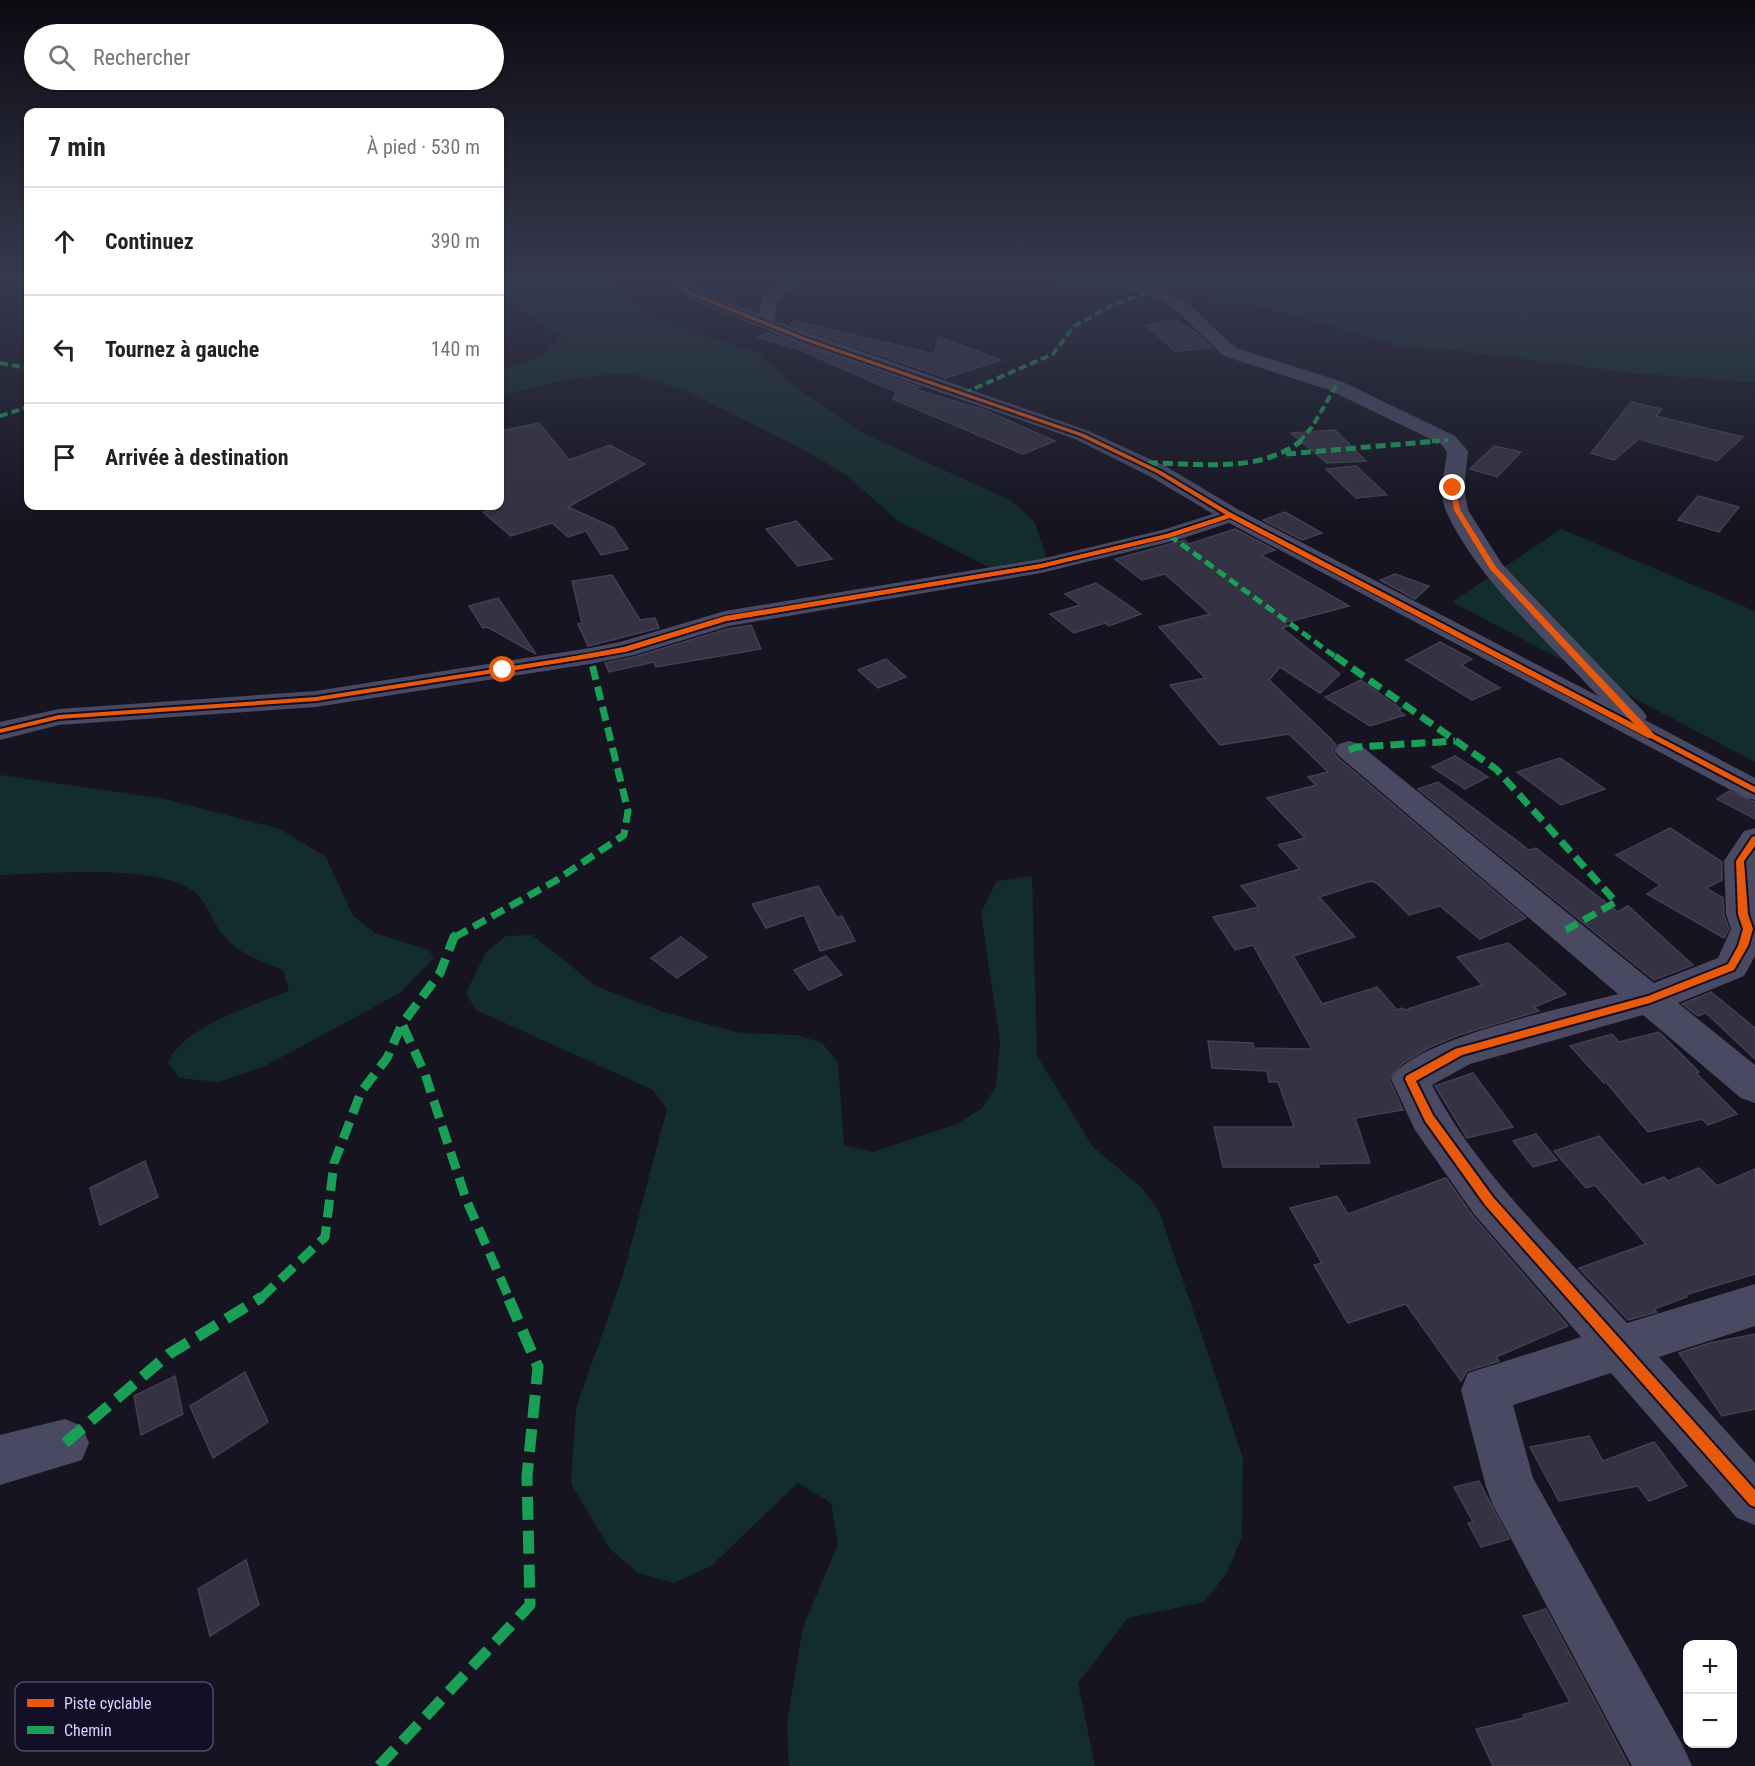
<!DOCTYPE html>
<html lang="fr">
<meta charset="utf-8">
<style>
body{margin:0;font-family:"Roboto Condensed",sans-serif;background:#f2f2f2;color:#222}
.controls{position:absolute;right:18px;bottom:18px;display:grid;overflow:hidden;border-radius:12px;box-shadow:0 2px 4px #0004}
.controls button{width:54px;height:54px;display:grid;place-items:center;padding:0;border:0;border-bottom:2px solid #e0e0e0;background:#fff;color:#222;font:30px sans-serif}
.stop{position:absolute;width:18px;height:18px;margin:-14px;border:4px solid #ea580c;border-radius:50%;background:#fff}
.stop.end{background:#ea580c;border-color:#fff;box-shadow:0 2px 6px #0008}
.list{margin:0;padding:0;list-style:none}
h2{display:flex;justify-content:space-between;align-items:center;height:78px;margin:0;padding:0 24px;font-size:26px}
h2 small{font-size:20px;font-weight:400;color:#767676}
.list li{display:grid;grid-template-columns:39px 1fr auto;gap:18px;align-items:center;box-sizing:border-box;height:108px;padding:0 24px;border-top:2px solid #e0e0e0}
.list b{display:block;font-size:22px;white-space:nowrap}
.list em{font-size:20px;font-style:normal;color:#767676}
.icon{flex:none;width:33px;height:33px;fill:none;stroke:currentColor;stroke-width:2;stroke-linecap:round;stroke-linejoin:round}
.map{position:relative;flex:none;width:1755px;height:1766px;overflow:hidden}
.search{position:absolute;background:#fff;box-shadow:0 2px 4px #0004;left:24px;top:24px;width:480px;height:66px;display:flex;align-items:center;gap:15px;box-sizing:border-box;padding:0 21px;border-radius:33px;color:#767676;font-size:22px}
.panel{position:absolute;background:#fff;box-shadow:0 2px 4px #0004;left:24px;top:108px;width:480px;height:402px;border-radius:12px}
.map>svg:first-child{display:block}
.green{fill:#132c2d}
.water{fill:#0d2144}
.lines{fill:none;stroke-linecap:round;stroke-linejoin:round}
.ferry{stroke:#62b6ff;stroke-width:1.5;stroke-dasharray:4 3;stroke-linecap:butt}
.building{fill:#343243;stroke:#433f54;stroke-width:1.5}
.street{fill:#4a4962;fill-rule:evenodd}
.quiet-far4{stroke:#1a9f57;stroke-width:4;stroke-dasharray:8 4;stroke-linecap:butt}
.quiet-far3{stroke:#1a9f57;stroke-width:5;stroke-dasharray:10 5;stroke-linecap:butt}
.quiet-far2{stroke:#1a9f57;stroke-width:7;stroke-dasharray:14 7;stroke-linecap:butt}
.quiet-far1{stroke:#1a9f57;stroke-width:9;stroke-dasharray:18 9;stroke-linecap:butt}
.quiet{stroke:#1a9f57;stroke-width:11;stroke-dasharray:23 11;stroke-linecap:butt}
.cycleway-casing{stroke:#130f26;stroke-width:4}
.cycleway{fill:#e8590c;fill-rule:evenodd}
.route{fill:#ea580c}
.key{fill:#130f26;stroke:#4e4a67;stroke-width:1.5}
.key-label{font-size:16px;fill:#d9d4ff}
</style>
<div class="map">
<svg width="1755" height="1766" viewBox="0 0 1755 1766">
<rect width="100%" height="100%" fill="#161421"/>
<g class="green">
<polygon points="500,275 593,275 616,287 652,317 760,354 793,385 860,432 1012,501 1034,521 1047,559 994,570 898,521 845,474 793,444 690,393 637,375 611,374 562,381 500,395 500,370 544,355 561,337 500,293"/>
<path d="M1029 275H1069L1133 292C1114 302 1052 281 1029 275Z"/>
<polygon points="1089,275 1689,275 1755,294 1755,383 1633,373 1452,350 1406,348 1283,312"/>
<polygon points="1561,529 1755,611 1755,762 1452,602"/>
<path d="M0 775 165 799 280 829 326 857 353 916 375 933 429 950 434 958 400 993 265 1066 219 1082 179 1078 168 1062C186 1025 252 1006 289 991L283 970C260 961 237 953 221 933 213 922 207 904 197 894 161 862 48 874 0 875Z"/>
<polygon points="1032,876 1037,1056 1093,1147 1142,1188 1160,1213 1243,1458 1242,1536 1227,1573 1204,1602 1128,1618 1078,1683 1095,1766 789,1766 787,1723 803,1627 838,1544 831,1503 798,1483 711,1566 674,1583 638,1573 610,1549 571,1484 576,1408 623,1275 667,1109 653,1090 476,1010 466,993 486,952 506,936 532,935 596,986 663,1012 740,1033 797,1035 822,1043 838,1062 844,1145 873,1152 957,1124 982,1108 996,1087 1000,1041 981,913 997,881"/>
</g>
<polygon class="water" points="1689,275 1755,275 1755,294"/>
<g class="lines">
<polyline class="ferry" points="1747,275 1755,278"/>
</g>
<g class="building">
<polygon points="1174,320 1194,331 1212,348 1175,351 1146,325"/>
<polygon points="796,321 934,354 939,337 1001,360 946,378 790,324"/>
<polygon points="768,333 919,387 914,389 985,410 1055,441 1023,454 893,399 896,392 800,350 758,337"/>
<polygon points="1631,402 1662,409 1656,416 1743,437 1717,461 1639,439 1614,460 1591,453"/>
<polygon points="539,423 569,460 610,445 645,464 568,507 613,527 628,549 601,555 586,531 568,537 552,523 511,536 483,512 500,507 500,431"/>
<polygon points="1335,430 1366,461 1327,463 1291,433"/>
<polygon points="1494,446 1521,452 1497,477 1470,469"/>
<polygon points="1356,466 1387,495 1356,498 1326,469"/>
<polygon points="1698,496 1739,507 1719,532 1678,520"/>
<polygon points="1285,512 1322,533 1302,540 1263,520"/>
<polygon points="796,521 832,559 798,566 766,529"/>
<polygon points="1235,529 1275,550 1261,555 1349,606 1284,623 1288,626 1282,628 1340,674 1320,693 1280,667 1269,680 1331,739 1336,745 1332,750 1338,758 1526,918 1480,939 1440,906 1409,915 1378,884 1371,881 1319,897 1355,937 1293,956 1322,1004 1377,987 1397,1010 1402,1008 1405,1010 1482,985 1457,957 1508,943 1566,994 1534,1007 1539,1011 1459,1035 1428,1048 1403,1063 1389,1079 1403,1110 1355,1118 1370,1163 1317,1164 1319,1167 1223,1167 1214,1127 1294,1127 1278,1082 1269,1082 1267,1071 1212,1068 1208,1041 1253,1043 1254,1048 1312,1049 1253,945 1235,950 1213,917 1259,907 1241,886 1300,869 1278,845 1305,838 1267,798 1316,785 1308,777 1328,772 1289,734 1220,745 1170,685 1205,678 1159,627 1210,614 1165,574 1142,580 1115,559 1184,540 1189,544"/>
<polygon points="1395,574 1429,586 1415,599 1380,580"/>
<polygon points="612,575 640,620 655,618 659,628 588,646 578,624 582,623 572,581"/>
<polygon points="1096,583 1141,614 1109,626 1105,623 1074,633 1050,614 1080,605 1065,594"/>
<polygon points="498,598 536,654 487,627 483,628 469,606"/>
<polygon points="751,625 761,649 656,667 654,662 609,672 605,663 634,657 727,629"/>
<polygon points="1440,642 1472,659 1461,665 1500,688 1472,700 1406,660"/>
<polygon points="886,659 906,677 878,688 858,670"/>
<polygon points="1361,680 1401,709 1398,710 1405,715 1370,726 1325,697"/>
<polygon points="1455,756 1488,777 1465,789 1432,767"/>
<polygon points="1560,758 1605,789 1561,805 1517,772"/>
<polygon points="1438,782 1529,850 1536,848 1618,912 1628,906 1693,965 1654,980 1418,789"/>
<polygon points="1729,791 1755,802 1755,819 1717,799"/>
<polygon points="1670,828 1722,862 1722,880 1706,888 1723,898 1724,915 1729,929 1724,938 1647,894 1660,885 1616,855"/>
<polygon points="818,886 837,918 842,916 855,941 820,951 804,915 766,928 752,904"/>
<polygon points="681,937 707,957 677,978 651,958"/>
<polygon points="826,956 842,975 809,990 794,970"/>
<polygon points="1711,992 1755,1028 1755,1059 1706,1013 1698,1016 1682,1004"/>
<polygon points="1659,1032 1699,1072 1696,1073 1737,1114 1708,1125 1702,1119 1648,1132 1606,1082 1604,1083 1570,1046 1612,1034 1619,1042"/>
<polygon points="1473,1073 1513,1127 1467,1138 1435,1086"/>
<polygon points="1536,1134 1557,1160 1533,1167 1513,1141"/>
<polygon points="1599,1136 1642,1185 1664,1177 1668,1181 1699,1168 1717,1186 1755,1169 1755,1274 1685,1295 1687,1297 1654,1309 1657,1312 1628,1320 1579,1268 1646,1244 1595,1185 1586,1188 1554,1151"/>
<polygon points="145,1161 158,1197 100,1225 90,1188"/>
<polygon points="1446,1178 1472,1215 1568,1326 1496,1357 1499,1361 1467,1371 1461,1381 1406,1304 1348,1323 1314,1265 1322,1263 1290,1208 1337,1196 1348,1214"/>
<polygon points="1755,1334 1755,1409 1722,1416 1679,1353 1710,1343"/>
<polygon points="245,1372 268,1422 213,1458 190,1406"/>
<polygon points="175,1376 183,1414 141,1435 134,1396"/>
<polygon points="1589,1436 1603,1461 1654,1442 1687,1486 1649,1501 1638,1486 1559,1501 1530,1447"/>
<polygon points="1479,1481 1509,1539 1481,1547 1468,1523 1473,1522 1454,1487"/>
<polygon points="246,1560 259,1605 210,1636 198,1589"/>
<polygon points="1546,1609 1602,1714 1629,1766 1493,1766 1476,1729 1524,1718 1523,1715 1570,1702 1523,1616"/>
</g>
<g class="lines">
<g class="street">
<path d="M659 275H680L696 290 759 314 763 295 791 275H810L777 300 775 321 1089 431 1167 467 1239 510 1598 696C1549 643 1476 578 1446 511 1438 493 1445 471 1447 452L1441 444 1329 390 1224 356 1179 313 1162 301 1139 292 1077 278 1075 275H1106L1162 290 1184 300 1236 348 1343 382 1455 436 1468 451 1464 488 1468 510 1502 564 1643 711 1647 717 1645 720 1755 778V800L1744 797 1229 523 1177 540 1041 573 729 626 634 655 590 664 316 707 59 725 0 740V722L59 709 316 691 590 648 620 642 725 611 1041 559 1162 530 1213 514 1151 477 1075 439 801 344 684 296 673 284Z"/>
<path d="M1349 741 1359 744 1654 983 1718 958 1731 929 1726 914 1724 861 1744 831 1755 828V956L1744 976 1678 1003 1755 1065V1103L1741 1098 1643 1015 1470 1064 1432 1085C1475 1170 1563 1253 1627 1323L1755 1284V1326L1659 1357 1755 1463V1525L1737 1518 1611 1373 1513 1405 1533 1478 1683 1746 1692 1766H1632L1493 1505 1486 1487 1461 1390 1468 1373 1581 1337 1474 1214 1415 1130 1391 1079C1412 1038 1571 1007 1618 994L1339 756 1334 750 1339 744Z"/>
<polygon points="65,1419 82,1426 89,1443 82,1460 0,1485 0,1435"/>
</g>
<g class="quiet-far4">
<polyline points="0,363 28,368"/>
<polyline points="964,393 1053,354 1074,326 1115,304 1149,292"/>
<polyline points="0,416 28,407"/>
<polyline points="1299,442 1312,427 1336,386"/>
<polyline points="1420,442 1448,440"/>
</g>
<g class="quiet-far3">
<polyline points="1286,454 1438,441"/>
<path d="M1148 463C1199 463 1258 474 1301 441"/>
<polyline points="1169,535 1337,658"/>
</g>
<g class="quiet-far2">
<polyline points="1335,656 1496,769 1616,902 1566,930"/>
<polyline points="1349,750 1357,747 1455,741"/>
<polyline points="455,937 555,881 624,835 628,811 590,656"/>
</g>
<g class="quiet-far1">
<polyline points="457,935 454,937 440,973 402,1024 425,1074 466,1199 509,1298"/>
<polyline points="261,1298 325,1237 334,1163 361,1092 387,1058 402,1024"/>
</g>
<g class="quiet">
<polyline points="65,1443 169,1354 262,1297"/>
<polyline points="379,1766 530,1605 527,1476 538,1367 508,1297"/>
</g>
<defs>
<g id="cycleway">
<path d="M665 275C677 275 684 284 692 292L809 339 1084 434 1161 471 1233 514 1755 787V793L1230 517 1171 536 1041 568 726 621 628 651 590 658 316 701 59 719 0 733V729L59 715 316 697 590 654 624 647 725 617 1041 564 1167 534 1226 515 1157 473 1080 436 805 341 688 294 677 282Z"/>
<polygon points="1755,836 1755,846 1744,861 1748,914 1753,929 1748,946 1734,970 1650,1003 1462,1055 1416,1081 1433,1115 1493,1197 1755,1490 1755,1507 1750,1505 1485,1205 1425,1121 1405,1079 1406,1076 1455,1049 1648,996 1728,964 1738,946 1743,929 1738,914 1736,861 1752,837"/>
</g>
</defs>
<use href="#cycleway" class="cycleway-casing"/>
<use href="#cycleway" class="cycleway"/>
</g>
<linearGradient id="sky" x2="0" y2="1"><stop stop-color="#0c0b12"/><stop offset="0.53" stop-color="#363a4e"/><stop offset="1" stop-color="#363a4e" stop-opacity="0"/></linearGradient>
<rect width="1755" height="523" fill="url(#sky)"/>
<polygon class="route" points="1453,486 1456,488 1460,510 1496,567 1654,734 1654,738 1648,738 1230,518 1172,537 1041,568 726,621 625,652 503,672 499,670 624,647 725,616 1041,564 1167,534 1231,513 1635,725 1490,569 1454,510 1450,488"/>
<rect x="15" y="1682" width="198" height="69" rx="9" class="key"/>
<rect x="27" y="1699" width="27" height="8" fill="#e8590c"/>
<rect x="27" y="1726" width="27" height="8" fill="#1a9f57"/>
<g class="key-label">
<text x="64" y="1709">Piste cyclable</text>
<text x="64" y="1736">Chemin</text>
</g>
</svg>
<div class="controls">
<button>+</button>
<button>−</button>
</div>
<div class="stop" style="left:503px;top:670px"></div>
<div class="stop end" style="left:1453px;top:488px"></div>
<div class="search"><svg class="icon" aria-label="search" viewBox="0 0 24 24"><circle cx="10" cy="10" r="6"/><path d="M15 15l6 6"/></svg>Rechercher</div>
<section class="panel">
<h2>7 min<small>À pied · 530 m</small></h2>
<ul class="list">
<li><svg class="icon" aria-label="ahead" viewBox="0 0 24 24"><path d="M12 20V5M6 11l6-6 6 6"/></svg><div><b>Continuez</b></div><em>390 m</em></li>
<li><svg class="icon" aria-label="left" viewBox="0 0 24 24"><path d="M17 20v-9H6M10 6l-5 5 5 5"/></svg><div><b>Tournez à gauche</b></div><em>140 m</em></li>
<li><svg class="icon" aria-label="arrive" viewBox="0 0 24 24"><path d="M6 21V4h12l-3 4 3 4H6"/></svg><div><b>Arrivée à destination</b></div></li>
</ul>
</section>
</div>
